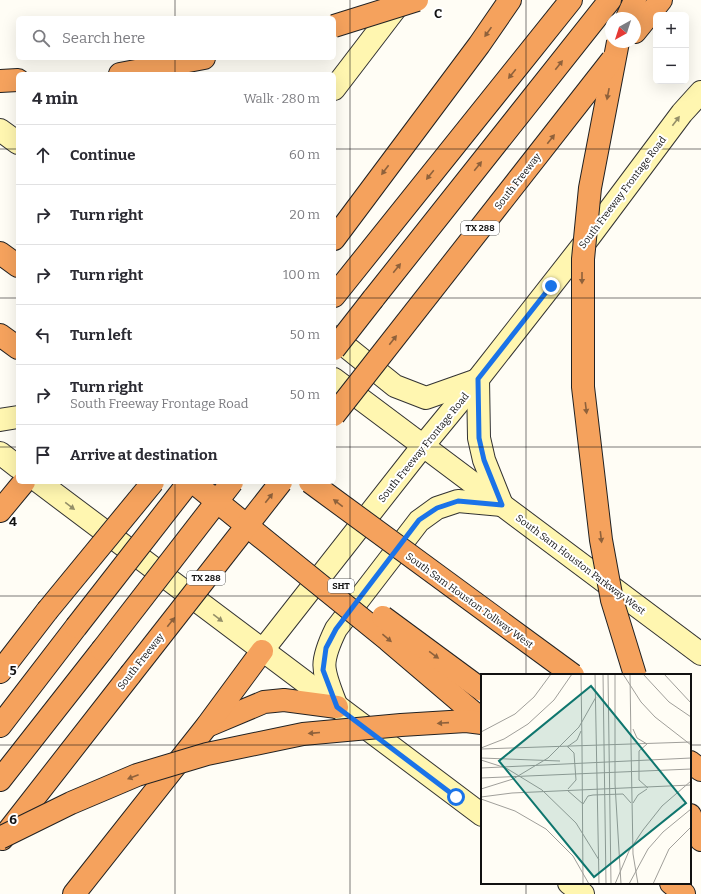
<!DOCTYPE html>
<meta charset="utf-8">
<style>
body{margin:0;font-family:Bitter,serif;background:#f7f7f7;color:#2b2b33}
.controls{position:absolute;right:12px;top:12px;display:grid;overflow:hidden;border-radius:6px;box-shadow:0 4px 16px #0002}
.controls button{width:36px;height:36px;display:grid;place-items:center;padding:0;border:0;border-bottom:1px solid #e1e1e2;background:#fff;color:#2b2b33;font:20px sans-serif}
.compass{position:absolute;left:605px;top:12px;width:36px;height:36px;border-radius:50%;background:#fff;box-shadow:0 4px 16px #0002;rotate:219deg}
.stop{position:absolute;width:12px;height:12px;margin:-9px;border:3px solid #1a73e8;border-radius:50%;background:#fff}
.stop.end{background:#1a73e8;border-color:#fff;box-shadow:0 1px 4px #0008}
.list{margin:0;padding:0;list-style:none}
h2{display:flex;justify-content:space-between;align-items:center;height:52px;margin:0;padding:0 16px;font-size:17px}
h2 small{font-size:13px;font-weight:400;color:#7c7c81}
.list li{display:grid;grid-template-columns:26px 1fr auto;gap:12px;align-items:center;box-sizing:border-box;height:60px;padding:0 16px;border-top:1px solid #e1e1e2}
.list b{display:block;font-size:15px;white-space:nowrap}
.list p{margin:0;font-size:13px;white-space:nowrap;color:#7c7c81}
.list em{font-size:13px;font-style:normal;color:#7c7c81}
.icon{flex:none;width:22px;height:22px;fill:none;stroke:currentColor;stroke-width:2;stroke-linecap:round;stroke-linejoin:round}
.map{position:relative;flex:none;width:701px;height:894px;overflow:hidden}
.search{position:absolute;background:#fff;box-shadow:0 4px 16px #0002;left:16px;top:16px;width:320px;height:44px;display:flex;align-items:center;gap:10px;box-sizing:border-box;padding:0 14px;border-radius:6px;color:#7c7c81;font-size:15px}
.panel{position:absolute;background:#fff;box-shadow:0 4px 16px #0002;left:16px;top:72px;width:320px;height:412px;border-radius:6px}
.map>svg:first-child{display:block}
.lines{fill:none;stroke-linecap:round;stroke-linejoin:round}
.secondary-casing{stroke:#333;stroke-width:24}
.highway-casing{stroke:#222;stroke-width:24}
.secondary{stroke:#fff6b0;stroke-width:22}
.highway{stroke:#f5a25d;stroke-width:22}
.highway-bridge-casing{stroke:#222;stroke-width:24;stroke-linecap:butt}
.highway-bridge{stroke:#f5a25d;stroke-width:22}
.oneway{fill:#8e613b}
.oneway2{fill:#948f68}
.route{stroke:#1a73e8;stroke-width:5}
.grid{fill:none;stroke:#111;stroke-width:1;stroke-opacity:0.55}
.labels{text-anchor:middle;stroke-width:4;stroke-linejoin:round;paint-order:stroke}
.shield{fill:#fff;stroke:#585858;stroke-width:1}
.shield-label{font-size:9px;font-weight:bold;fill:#111}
.street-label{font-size:10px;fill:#111;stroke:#fff}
.inset-road{fill:none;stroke:#a09f9a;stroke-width:1}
.view{fill:#0f766e;fill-opacity:0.15;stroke:#0f766e;stroke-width:2}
.inset-edge{fill:none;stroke:#111;stroke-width:2}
.grid-label{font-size:13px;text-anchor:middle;font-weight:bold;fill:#111;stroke:#fff;stroke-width:4;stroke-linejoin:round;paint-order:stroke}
</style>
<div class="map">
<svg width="701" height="894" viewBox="0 0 701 894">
<rect width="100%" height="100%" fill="#fffdf5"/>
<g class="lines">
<defs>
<g id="secondary">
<polyline points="334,89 402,0"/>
<polyline points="0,130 18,143"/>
<polyline points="334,337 395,386 426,398 477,380"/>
<polyline points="334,379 701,654"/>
<polyline points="478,379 479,438 484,460 502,505"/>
<polyline points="0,420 18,417"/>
<polyline points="0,453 18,467"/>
<polyline points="39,482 482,815"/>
<polyline points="262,651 422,447 478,379 590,236 682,113 701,92"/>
<path d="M337 707C323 670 318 666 336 629L419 521 437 508 458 501 502 505"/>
<polyline points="569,883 583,894"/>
</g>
<g id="highway">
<polyline points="627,18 635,0"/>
<polyline points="635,32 661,0"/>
<polyline points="120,74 204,58"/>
<polyline points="0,81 18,80"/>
<polyline points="334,239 479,45 510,0"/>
<polyline points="0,253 18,266"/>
<polyline points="334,296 571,0"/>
<polyline points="373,299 610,0"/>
<polyline points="0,335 18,348"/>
<polyline points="0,511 24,482"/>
<polyline points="0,672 47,611"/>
<polyline points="0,726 76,627"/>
<polyline points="207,726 264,702 284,700 337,707"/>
<polyline points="690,762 701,770"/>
<polyline points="0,780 102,650"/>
<polyline points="690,815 701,840"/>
<polyline points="2,839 130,675"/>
<polyline points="671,883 684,894"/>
<polyline points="74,894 206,727 262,651"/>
</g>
</defs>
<use href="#secondary" class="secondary-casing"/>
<use href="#highway" class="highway-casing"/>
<use href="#secondary" class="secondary"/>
<use href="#highway" class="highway"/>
<defs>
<g id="highway-bridge">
<polyline points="334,26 417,0"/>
<polyline points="618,42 590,188 583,259 583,387 601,540 612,600 635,675"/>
<polyline points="334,349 373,299"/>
<polyline points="334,415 612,60"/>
<polyline points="193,482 388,640 482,720"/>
<polyline points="310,482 573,675"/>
<polyline points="47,611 153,482"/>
<polyline points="383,617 482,690"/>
<polyline points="76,627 189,482"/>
<polyline points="102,650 232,482"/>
<polyline points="130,675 281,482"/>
<polyline points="0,838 71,803 137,775 207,754 303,734 401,725 466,721 482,723"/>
</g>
</defs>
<use href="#highway-bridge" class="highway-bridge-casing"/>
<use href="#highway-bridge" class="highway-bridge"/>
</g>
<defs><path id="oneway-solid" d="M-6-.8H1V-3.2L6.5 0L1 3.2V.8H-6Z"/></defs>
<g class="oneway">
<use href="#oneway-solid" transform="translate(488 32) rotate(125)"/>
<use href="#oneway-solid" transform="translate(559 65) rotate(-52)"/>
<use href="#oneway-solid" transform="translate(512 74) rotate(129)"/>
<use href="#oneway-solid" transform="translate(608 94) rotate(101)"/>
<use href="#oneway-solid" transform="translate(551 139) rotate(-52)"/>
<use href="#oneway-solid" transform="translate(478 166) rotate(-51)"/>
<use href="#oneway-solid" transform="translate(385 170) rotate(127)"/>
<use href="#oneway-solid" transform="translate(430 175) rotate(129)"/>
<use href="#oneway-solid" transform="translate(397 268) rotate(-51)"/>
<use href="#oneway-solid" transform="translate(582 278) rotate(90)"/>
<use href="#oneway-solid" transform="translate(393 340) rotate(-52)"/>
<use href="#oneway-solid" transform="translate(586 408) rotate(83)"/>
<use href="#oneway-solid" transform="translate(269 498) rotate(-52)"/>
<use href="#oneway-solid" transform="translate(338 503) rotate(-143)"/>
<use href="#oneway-solid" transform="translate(601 537) rotate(83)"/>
<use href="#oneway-solid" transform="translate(171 622) rotate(-52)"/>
<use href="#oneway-solid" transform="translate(387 638) rotate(40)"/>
<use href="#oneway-solid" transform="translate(434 655) rotate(36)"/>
<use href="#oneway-solid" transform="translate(443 723) rotate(176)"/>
<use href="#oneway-solid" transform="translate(314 733) rotate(175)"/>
<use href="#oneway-solid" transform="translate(133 777) rotate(159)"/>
</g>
<g class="oneway2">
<use href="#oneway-solid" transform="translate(676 121) rotate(-53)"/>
<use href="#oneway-solid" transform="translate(70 506) rotate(37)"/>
<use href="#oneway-solid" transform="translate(218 618) rotate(37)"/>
</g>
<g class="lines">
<polyline class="route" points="456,797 337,707 323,670 326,648 336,629 419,520 437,508 458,501 502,505 484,460 479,438 478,379 551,286"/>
</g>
<path class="grid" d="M175 0V18M350 0V894M526 0V675M175 58V74M0 149H18M334 149H701M0 298H18M334 298H701M0 447H18M334 447H701M175 482V894M0 596H701M0 745H482M690 745H701M526 883V894"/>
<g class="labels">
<g class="shield">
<rect x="461" y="221" width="38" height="14" rx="3"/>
<rect x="187" y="571" width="38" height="14" rx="3"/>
<rect x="328" y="579" width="26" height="14" rx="3"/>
</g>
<g class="shield-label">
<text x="480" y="231">TX 288</text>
<text x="206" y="581">TX 288</text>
<text x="341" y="589">SHT</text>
</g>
<g class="street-label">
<text transform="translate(517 181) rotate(-52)" y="4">South Freeway</text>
<text transform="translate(622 192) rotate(-53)" y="4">South Freeway Frontage Road</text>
<text transform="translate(423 447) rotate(-51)" y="4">South Freeway Frontage Road</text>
<text transform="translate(581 564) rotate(37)" y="4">South Sam Houston Parkway West</text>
<text transform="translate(470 600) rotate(36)" y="4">South Sam Houston Tollway West</text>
<text transform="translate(140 661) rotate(-52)" y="4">South Freeway</text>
</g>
</g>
<g transform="translate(481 674)">
<rect width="210" height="210" fill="#fffdf5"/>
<path class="inset-road" d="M100 0 101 72M114 0 118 210M122 0 125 210M127 0 130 210M134 0V110L140 210M142 0 160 28 174 43 210 71M149 0 150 70M162 0 188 28 210 43M183 0 210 29M152 55 156 64 166 70M0 58 34 40 53 23 70 0M150 70 152 180 157 210M166 70 158 77V106L167 114M101 72 102 210M86 73 96 66 100 57M0 74 23 65 47 50 73 26 91 0M0 75 210 68M0 84 79 87M0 86 25 94 61 116 95 149 118 186M0 94 210 84M0 104 210 95M0 115 32 105 67 84 98 53 115 23M87 115 95 106 93 79 87 73M86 116 102 130M0 123 31 119 210 111M0 125 34 137 65 155 92 182 108 210M152 129 157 121 166 115M102 130 107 122 112 121 142 120 150 129M134 210 148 177 162 156 181 132 210 107M148 210 167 175 182 158 210 135M172 210 188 175 210 153"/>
<path class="view" d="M110 12 205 129 113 203 18 87Z"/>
<rect width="210" height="210" class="inset-edge"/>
</g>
<g class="grid-label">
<text x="438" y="18">C</text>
<text x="13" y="526">4</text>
<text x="13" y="675">5</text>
<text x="13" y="824">6</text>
</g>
</svg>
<div class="controls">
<button>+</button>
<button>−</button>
</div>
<svg class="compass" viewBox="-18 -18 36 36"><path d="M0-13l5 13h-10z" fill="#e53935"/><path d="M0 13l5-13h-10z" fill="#7c7c81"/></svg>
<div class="stop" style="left:456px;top:797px"></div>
<div class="stop end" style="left:551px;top:286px"></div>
<div class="search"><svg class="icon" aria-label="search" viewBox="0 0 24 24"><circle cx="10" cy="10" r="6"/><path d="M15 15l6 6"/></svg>Search here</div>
<section class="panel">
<h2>4 min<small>Walk · 280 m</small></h2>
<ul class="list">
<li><svg class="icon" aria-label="ahead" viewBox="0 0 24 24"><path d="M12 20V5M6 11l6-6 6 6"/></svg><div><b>Continue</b></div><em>60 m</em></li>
<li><svg class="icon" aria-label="right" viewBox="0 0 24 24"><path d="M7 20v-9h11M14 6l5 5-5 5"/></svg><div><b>Turn right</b></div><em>20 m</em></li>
<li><svg class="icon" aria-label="right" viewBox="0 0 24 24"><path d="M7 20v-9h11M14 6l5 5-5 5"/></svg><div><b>Turn right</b></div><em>100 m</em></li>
<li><svg class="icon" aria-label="left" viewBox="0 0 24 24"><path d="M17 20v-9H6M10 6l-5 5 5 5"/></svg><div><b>Turn left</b></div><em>50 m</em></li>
<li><svg class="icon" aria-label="right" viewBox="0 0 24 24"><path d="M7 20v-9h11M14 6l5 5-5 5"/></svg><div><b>Turn right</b><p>South Freeway Frontage Road</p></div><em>50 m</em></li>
<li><svg class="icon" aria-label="arrive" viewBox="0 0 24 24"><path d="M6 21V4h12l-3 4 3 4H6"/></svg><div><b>Arrive at destination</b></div></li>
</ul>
</section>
</div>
